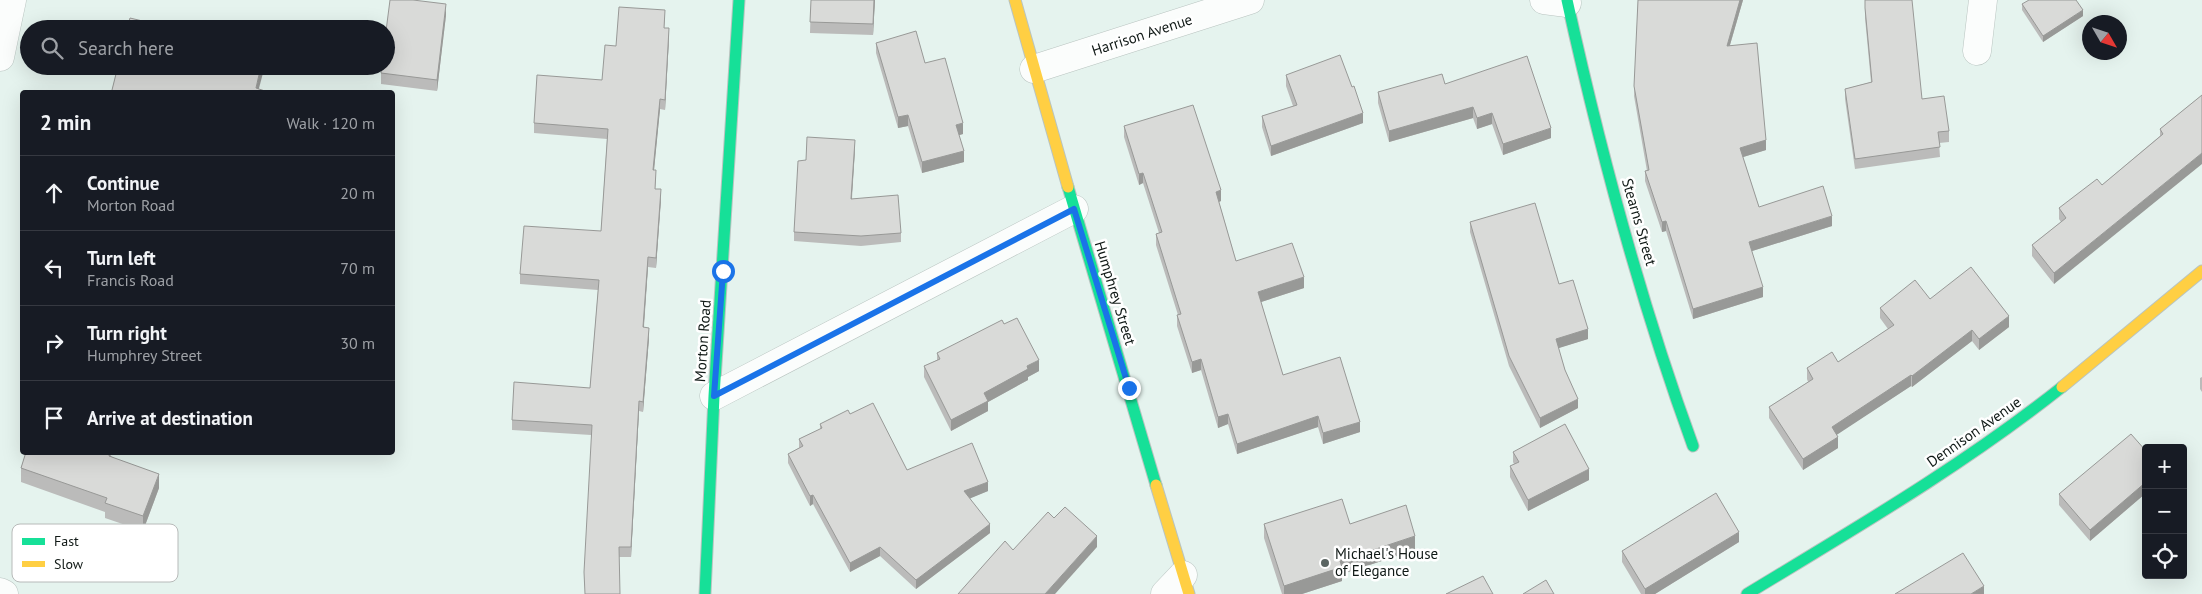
<!DOCTYPE html>
<meta charset="utf-8">
<style>
body{margin:0;font-family:"PT Sans",sans-serif;background:#20242c;color:#f1f3f6}
.controls{position:absolute;right:15px;bottom:15px;display:grid;overflow:hidden;border-radius:5px;box-shadow:0 5px 20px #0002}
.controls button{width:45px;height:45px;display:grid;place-items:center;padding:0;border:0;border-bottom:1px solid #363941;background:#171b24;color:#f1f3f6;font:25px sans-serif}
.compass{position:absolute;left:2082px;top:15px;width:45px;height:45px;border-radius:50%;background:#171b24;box-shadow:0 5px 20px #0002;rotate:129deg}
.stop{position:absolute;width:15px;height:15px;margin:-11px;border:4px solid #1a73e8;border-radius:50%;background:#fff}
.stop.end{background:#1a73e8;border-color:#fff;box-shadow:0 1px 5px #0008}
.list{margin:0;padding:0;list-style:none}
h2{display:flex;justify-content:space-between;align-items:center;height:65px;margin:0;padding:0 20px;font-size:21px}
h2 small{font-size:16px;font-weight:400;color:#9ea1a6}
.list li{display:grid;grid-template-columns:32px 1fr auto;gap:15px;align-items:center;box-sizing:border-box;height:75px;padding:0 20px;border-top:1px solid #363941}
.list b{display:block;font-size:19px;white-space:nowrap}
.list p{margin:0;font-size:16px;white-space:nowrap;color:#9ea1a6}
.list em{font-size:16px;font-style:normal;color:#9ea1a6}
.icon{flex:none;width:28px;height:28px;fill:none;stroke:currentColor;stroke-width:2;stroke-linecap:round;stroke-linejoin:round}
.map{position:relative;flex:none;width:2202px;height:594px;overflow:hidden}
.search{position:absolute;background:#171b24;box-shadow:0 5px 20px #0002;left:20px;top:20px;width:375px;height:55px;display:flex;align-items:center;gap:12px;box-sizing:border-box;padding:0 18px;border-radius:28px;color:#9ea1a6;font-size:19px}
.panel{position:absolute;background:#171b24;box-shadow:0 5px 20px #0002;left:20px;top:90px;width:375px;height:365px;border-radius:5px}
.map>svg:first-child{display:block}
.lines{fill:none;stroke-linecap:round;stroke-linejoin:round}
.street-casing{stroke:#b9c4c0;stroke-width:29}
.fast-casing{stroke:#b9c4c0;stroke-width:13}
.slow-casing{stroke:#b9c4c0;stroke-width:13}
.street{stroke:#fbfdfc;stroke-width:28}
.fast{stroke:#16e098;stroke-width:11}
.slow{stroke:#ffcf43;stroke-width:11}
.wall{fill:#bbbbba}
.shaded-wall{fill:#989997}
.building{fill:#d9dad8;stroke:#989997}
.route{stroke:#1a73e8;stroke-width:6}
.poi-dot{fill:#5b6562;stroke:#fff;stroke-width:2}
.labels{text-anchor:middle;stroke-width:5;stroke-linejoin:round;paint-order:stroke}
.street-label{font-size:15px;fill:#101916;stroke:#fff}
.poi-label{font-size:15px;fill:#101916;stroke:#fff;text-anchor:start}
.key{fill:#fff;stroke:#b7bab9;stroke-width:1}
.key-label{font-size:14px;fill:#101916}
</style>
<div class="map">
<svg width="2202" height="594" viewBox="0 0 2202 594">
<rect width="100%" height="100%" fill="#e5f3ee"/>
<g class="lines">
<defs>
<g id="street">
<polyline points="1544,0 1567,3"/>
<polyline points="1977,51 1983,0"/>
<polyline points="0,57 12,0"/>
<polyline points="1034,69 1250,0"/>
<polyline points="714,396 1074,209"/>
<polyline points="0,592 4,594"/>
<polyline points="1165,594 1183,575"/>
</g>
<g id="fast">
<path d="M1567 0C1600 150 1640 301 1693 446"/>
<polyline points="1068,187 1156,485"/>
<polyline points="705,594 714,396 739,0"/>
<path d="M1747 594C1854 529 1964 465 2062 387"/>
</g>
<g id="slow">
<polyline points="1015,0 1068,187"/>
<polyline points="2062,387 2202,271"/>
<polyline points="1156,485 1189,594"/>
</g>
</defs>
<use href="#street" class="street-casing"/>
<use href="#fast" class="fast-casing"/>
<use href="#slow" class="slow-casing"/>
<use href="#street" class="street"/>
<use href="#fast" class="fast"/>
<use href="#slow" class="slow"/>
</g>
<g class="wall">
<polygon points="811,0 875,0 873,35 810,33"/>
<polygon points="1638,0 1743,0 1730,45 1766,150 1743,157 1759,207 1832,226 1752,251 1763,297 1693,319 1666,231 1662,232 1645,181 1645,171 1647,171 1634,96"/>
<polygon points="1865,0 1922,99 1949,131 1949,142 1939,143 1940,157 1855,169 1845,99 1845,89 1871,82 1865,18"/>
<polygon points="2022,4 2083,16 2043,42 2022,10"/>
<polygon points="446,15 437,91 381,84 381,73"/>
<polygon points="665,20 664,28 669,38 665,110 660,109 654,170 656,180 655,189 661,199 656,268 648,267 644,327 649,338 643,412 639,411 631,557 619,557 591,435 512,430 512,420 590,388 598,290 520,284 520,274 601,231 607,139 534,133 534,123 602,80 616,46"/>
<polygon points="876,43 925,63 963,134 959,135 964,162 922,173 908,126 898,128 876,53"/>
<polygon points="1286,75 1363,123 1271,156 1262,127 1262,116 1293,106 1286,86"/>
<polygon points="1445,84 1551,138 1503,155 1492,124 1477,129 1473,118 1389,142 1378,103 1378,92"/>
<polygon points="2202,95 2054,284 2032,256 2032,245 2061,222 2059,219 2059,208 2102,185 2160,136 2160,129"/>
<polygon points="1124,126 1221,201 1219,202 1236,261 1304,288 1261,302 1283,375 1360,432 1323,444 1318,427 1237,454 1228,424 1218,428 1201,370 1192,373 1177,326 1177,315 1178,315 1156,245 1156,234 1159,233 1143,183 1139,185 1124,137"/>
<polygon points="855,149 852,199 901,233 901,242 861,246 794,241 794,232 806,160"/>
<polygon points="1470,222 1559,284 1588,339 1558,348 1565,370 1578,408 1540,428 1509,366 1470,232"/>
<polygon points="1930,299 2009,327 1979,350 1972,341 1912,387 1911,386 1837,434 1838,448 1803,470 1769,418 1769,407 1808,382 1807,379 1807,368 1838,362 1888,329 1880,318 1880,308"/>
<polygon points="1004,324 1039,371 1028,377 1028,380 988,402 988,411 951,431 924,377 924,366 937,360 937,353"/>
<polygon points="2202,377 2202,392 2200,389 2200,378"/>
<polygon points="850,414 907,470 988,491 970,498 990,533 916,589 880,556 850,572 813,504 810,506 788,463 788,454 799,448 799,439 820,429 820,424"/>
<polygon points="2146,451 2146,493 2090,541 2059,505 2059,494"/>
<polygon points="25,452 111,452 111,456 159,488 143,531 105,518 105,512 21,482 21,468 26,453"/>
<polygon points="1513,452 1589,480 1528,511 1510,477 1510,466 1514,464 1513,462"/>
<polygon points="1264,524 1350,524 1415,550 1342,574 1342,581 1302,594 1282,594 1264,538"/>
<polygon points="1739,542 1655,594 1641,594 1622,562 1622,551"/>
</g>
<g class="shaded-wall">
<polygon points="874,0 875,0 873,35 873,24"/>
<polygon points="1740,0 1743,0 1727,55 1727,46"/>
<polygon points="446,4 446,15 437,91 437,80"/>
<polygon points="2083,10 2083,16 2043,42 2043,36"/>
<polygon points="669,28 669,38 665,110 665,100"/>
<polygon points="261,66 263,66 263,73 258,92 256,88"/>
<polygon points="660,99 660,109 653,180 653,170"/>
<polygon points="1473,107 1473,118 1389,142 1389,131"/>
<polygon points="1363,113 1363,123 1271,156 1271,146"/>
<polygon points="1492,113 1492,124 1477,129 1477,118"/>
<polygon points="908,115 908,126 898,128 898,117"/>
<polygon points="963,123 963,134 956,136 956,125"/>
<polygon points="1551,128 1551,138 1503,155 1503,144"/>
<polygon points="855,140 855,149 851,208 851,199"/>
<polygon points="1766,140 1766,150 1740,158 1740,148"/>
<polygon points="964,151 964,162 922,173 922,162"/>
<polygon points="2202,153 2202,164 2054,284 2054,273"/>
<polygon points="1143,173 1143,183 1139,185 1139,174"/>
<polygon points="661,189 661,199 656,268 656,258"/>
<polygon points="1221,190 1221,201 1216,203 1216,192"/>
<polygon points="1832,216 1832,226 1749,252 1749,242"/>
<polygon points="1666,221 1666,231 1662,232 1662,222"/>
<polygon points="648,257 648,267 643,337 643,327"/>
<polygon points="1304,277 1304,288 1258,303 1258,292"/>
<polygon points="1763,287 1763,297 1693,319 1693,309"/>
<polygon points="2009,316 2009,327 1979,350 1979,339"/>
<polygon points="649,328 649,338 643,412 643,402"/>
<polygon points="1588,329 1588,339 1556,349 1556,339"/>
<polygon points="1972,330 1972,341 1912,387 1912,376"/>
<polygon points="1201,359 1201,370 1192,373 1192,362"/>
<polygon points="1039,360 1039,371 1028,377 1028,380 988,402 988,411 951,431 951,420 984,393 1027,366"/>
<polygon points="1911,375 1911,386 1832,438 1832,427"/>
<polygon points="1578,399 1578,408 1540,428 1540,418"/>
<polygon points="639,401 639,411 631,557 631,547"/>
<polygon points="1228,414 1228,424 1218,428 1218,417"/>
<polygon points="1318,416 1318,427 1237,454 1237,444"/>
<polygon points="1360,422 1360,432 1323,444 1323,433"/>
<polygon points="1838,437 1838,448 1803,470 1803,459"/>
<polygon points="1589,469 1589,480 1528,511 1528,500"/>
<polygon points="159,474 159,488 143,531 143,516"/>
<polygon points="988,482 988,491 964,501 964,491"/>
<polygon points="2146,482 2146,493 2090,541 2090,530"/>
<polygon points="813,495 813,504 810,506 810,496"/>
<polygon points="990,524 990,533 916,589 916,580"/>
<polygon points="1739,532 1739,542 1655,594 1645,594 1645,589"/>
<polygon points="1097,536 1097,547 1055,594 1045,594"/>
<polygon points="1415,536 1415,550 1342,574 1342,581 1302,594 1284,594 1284,586 1340,561"/>
<polygon points="880,547 880,556 850,572 850,563"/>
<polygon points="1984,586 1984,594 1971,594"/>
</g>
<g class="building">
<polygon points="390,0 413,0 446,4 437,80 381,73 382,66 386,66 386,31"/>
<polygon points="811,0 874,0 873,24 810,22"/>
<polygon points="1638,0 1740,0 1727,46 1757,43 1766,140 1740,148 1759,207 1823,186 1832,216 1749,242 1763,287 1693,309 1666,221 1662,222 1645,171 1649,170 1634,86"/>
<polygon points="1865,0 1912,0 1922,99 1944,96 1949,131 1938,132 1940,147 1855,159 1845,89 1872,82 1865,8"/>
<polygon points="2029,0 2076,0 2083,10 2043,36 2022,4"/>
<polygon points="619,7 665,10 664,28 669,28 665,100 660,99 653,170 656,170 655,189 661,189 656,258 648,257 643,327 649,328 643,402 639,401 631,547 619,547 620,594 585,594 584,572 592,425 512,420 514,382 590,388 599,280 520,274 524,226 601,231 608,129 534,123 537,75 602,80 605,45 616,46"/>
<polygon points="130,18 176,29 127,29"/>
<polygon points="916,31 925,63 945,58 963,123 956,125 964,151 922,162 908,115 898,117 876,43"/>
<polygon points="1340,55 1352,87 1354,86 1363,113 1271,146 1262,116 1297,105 1286,75"/>
<polygon points="1527,56 1551,128 1503,144 1492,113 1477,118 1473,107 1389,131 1378,92 1442,74 1445,84"/>
<polygon points="118,66 261,66 256,88 265,91 265,92 113,92 112,90"/>
<polygon points="2202,95 2202,153 2054,273 2032,245 2066,218 2059,208 2097,179 2102,185 2163,134 2160,129"/>
<polygon points="1193,105 1221,190 1216,192 1236,261 1292,243 1304,277 1258,292 1283,375 1340,357 1360,422 1323,433 1318,416 1237,444 1228,414 1218,417 1201,359 1192,362 1177,315 1181,314 1156,234 1162,232 1143,173 1139,174 1124,126"/>
<polygon points="807,137 855,140 851,199 898,195 901,233 861,236 794,232 798,161 806,160"/>
<polygon points="1535,203 1559,284 1573,280 1588,329 1556,339 1565,370 1578,399 1540,418 1509,356 1470,222"/>
<polygon points="1971,267 2009,316 1979,339 1972,330 1912,376 1911,375 1832,427 1838,437 1803,459 1769,407 1813,379 1807,368 1832,352 1838,362 1894,325 1880,308 1915,280 1930,299"/>
<polygon points="1017,318 1039,360 1027,366 1028,369 984,393 988,401 951,420 924,366 940,359 937,353 1002,320 1004,324"/>
<polygon points="873,403 907,470 972,443 988,482 964,491 990,524 916,580 880,547 850,563 813,495 810,496 788,454 803,446 799,439 822,428 820,424 848,410 850,414"/>
<polygon points="1565,424 1589,469 1528,500 1510,466 1519,462 1513,452"/>
<polygon points="2131,434 2146,451 2146,482 2090,530 2059,494"/>
<polygon points="26,452 110,452 109,456 159,474 143,516 105,503 107,498 21,468"/>
<polygon points="1716,493 1739,532 1645,589 1622,551"/>
<polygon points="1342,499 1350,524 1406,505 1415,536 1340,561 1342,567 1284,586 1264,524"/>
<polygon points="1065,507 1097,536 1045,594 958,594 1005,541 1013,550 1048,512 1054,518"/>
<polygon points="1963,553 1984,586 1971,594 1895,594"/>
<polygon points="1483,576 1493,594 1446,594"/>
<polygon points="1546,580 1554,594 1523,594"/>
</g>
<g class="lines">
<polyline class="route" points="723,271 714,396 1074,209 1129,388"/>
</g>
<circle class="poi-dot" cx="1325" cy="563" r="5"/>
<g class="labels">
<g class="street-label">
<text transform="translate(1142 35) rotate(-18)" y="5">Harrison Avenue</text>
<text transform="translate(1639 222) rotate(74)" y="5">Stearns Street</text>
<text transform="translate(1115 293) rotate(73)" y="5">Humphrey Street</text>
<text transform="translate(703 341) rotate(-86)" y="5">Morton Road</text>
<text transform="translate(1974 432) rotate(-35)" y="5">Dennison Avenue</text>
</g>
<g class="poi-label">
<text x="1335" y="559">Michael's House<tspan x="1335" dy="17">of Elegance</tspan></text>
</g>
</g>
<rect x="12" y="524" width="166" height="58" rx="8" class="key"/>
<rect x="22" y="538" width="23" height="7" fill="#16e098"/>
<rect x="22" y="561" width="23" height="6" fill="#ffcf43"/>
<g class="key-label">
<text x="54" y="546">Fast</text>
<text x="54" y="569">Slow</text>
</g>
</svg>
<div class="controls">
<button>+</button>
<button>−</button>
<button><svg class="icon" aria-label="locate" viewBox="0 0 24 24"><circle cx="12" cy="12" r="6"/><path d="M12 2v4M12 18v4M2 12h4M18 12h4"/></svg></button>
</div>
<svg class="compass" viewBox="-18 -18 36 36"><path d="M0-13l5 13h-10z" fill="#e53935"/><path d="M0 13l5-13h-10z" fill="#9ea1a6"/></svg>
<div class="stop" style="left:723px;top:271px"></div>
<div class="stop end" style="left:1129px;top:388px"></div>
<div class="search"><svg class="icon" aria-label="search" viewBox="0 0 24 24"><circle cx="10" cy="10" r="6"/><path d="M15 15l6 6"/></svg>Search here</div>
<section class="panel">
<h2>2 min<small>Walk · 120 m</small></h2>
<ul class="list">
<li><svg class="icon" aria-label="ahead" viewBox="0 0 24 24"><path d="M12 20V5M6 11l6-6 6 6"/></svg><div><b>Continue</b><p>Morton Road</p></div><em>20 m</em></li>
<li><svg class="icon" aria-label="left" viewBox="0 0 24 24"><path d="M17 20v-9H6M10 6l-5 5 5 5"/></svg><div><b>Turn left</b><p>Francis Road</p></div><em>70 m</em></li>
<li><svg class="icon" aria-label="right" viewBox="0 0 24 24"><path d="M7 20v-9h11M14 6l5 5-5 5"/></svg><div><b>Turn right</b><p>Humphrey Street</p></div><em>30 m</em></li>
<li><svg class="icon" aria-label="arrive" viewBox="0 0 24 24"><path d="M6 21V4h12l-3 4 3 4H6"/></svg><div><b>Arrive at destination</b></div></li>
</ul>
</section>
</div>
